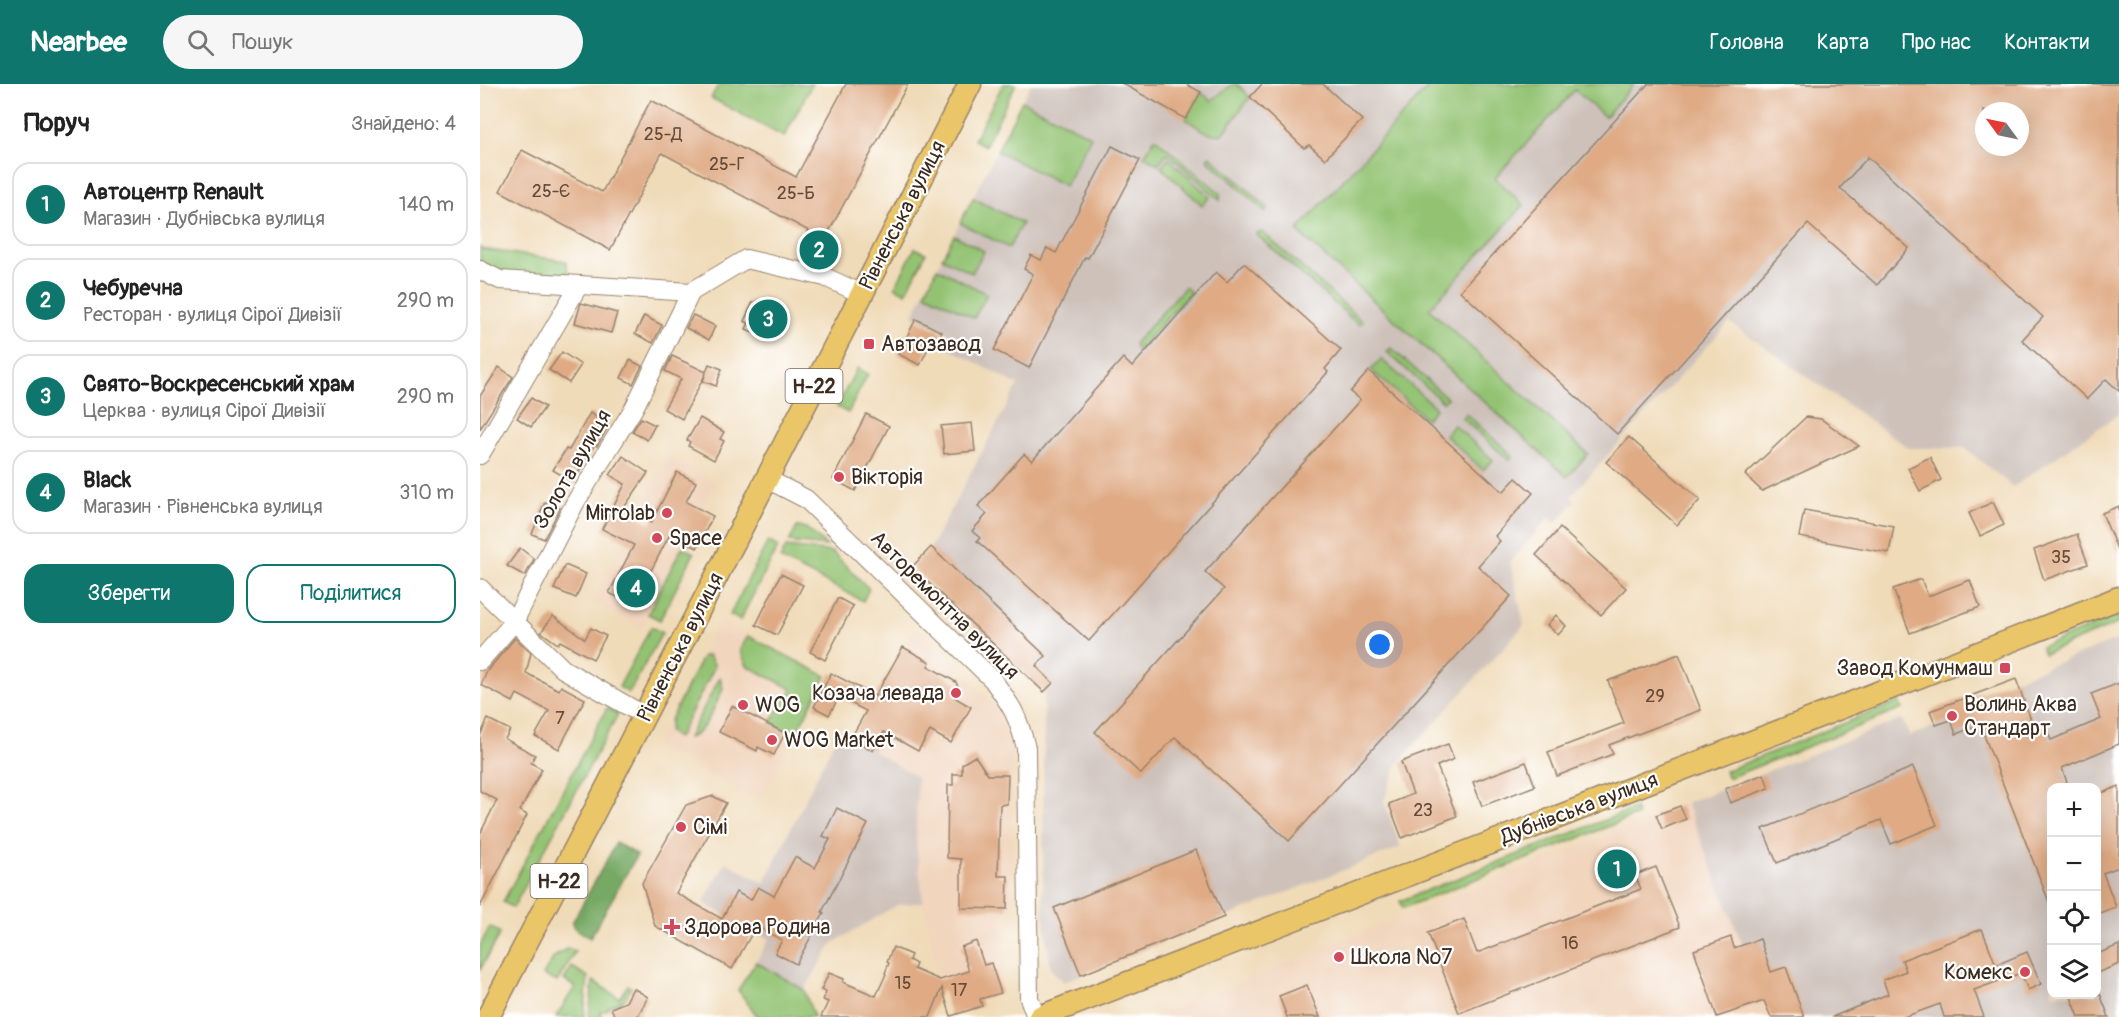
<!DOCTYPE html>
<html lang="uk">
<meta charset="utf-8">
<style>
body{margin:0;font-family:Pangolin,sans-serif;background:#f6f6f6;color:#222}
.controls{position:absolute;right:18px;bottom:18px;display:grid;overflow:hidden;border-radius:12px;box-shadow:0 6px 24px #0002}
.controls button{width:54px;height:54px;display:grid;place-items:center;padding:0;border:0;border-bottom:2px solid #e0e0e0;background:#fff;color:#222;font:30px sans-serif}
.compass{position:absolute;left:1495px;top:18px;width:54px;height:54px;border-radius:50%;background:#fff;box-shadow:0 6px 24px #0002;rotate:303deg}
.you{position:absolute;left:900px;top:561px;width:21px;height:21px;margin:-15px;border:4px solid #fff;border-radius:50%;background:#1a73e8;box-shadow:0 0 0 9px #1a73e833}
.badge{display:grid;place-items:center;width:39px;height:39px;border-radius:50%;background:#0f766e;color:#fff;font-size:20px;font-weight:700}
.pin{position:absolute;translate:-50% -50%;border:3px solid #fff;box-shadow:0 2px 6px #0006}
.list{margin:0;padding:0;list-style:none}
h2{display:flex;justify-content:space-between;align-items:center;height:78px;margin:0;padding:0 24px;font-size:26px}
h2 small{font-size:20px;font-weight:400;color:#767676}
.list li{display:grid;grid-template-columns:39px 1fr auto;gap:18px;align-items:center;box-sizing:border-box;height:84px;margin:0 12px 12px;padding:0 12px;border:2px solid #e0e0e0;border-radius:18px}
.list b{display:block;font-size:22px;white-space:nowrap}
.list p{margin:0;font-size:20px;white-space:nowrap;color:#767676}
.list em{font-size:20px;font-style:normal;color:#767676}
.actions{display:flex;gap:12px;padding:18px 24px}
.actions a{flex:1;padding:14px 0;border:2px solid #0f766e;border-radius:18px;text-align:center;font-size:21px;color:#0f766e}
.actions .main{background:#0f766e;color:#fff}
.icon{flex:none;width:33px;height:33px;fill:none;stroke:currentColor;stroke-width:2;stroke-linecap:round;stroke-linejoin:round}
.map{position:relative;flex:none;width:1639px;height:933px;overflow:hidden}
header{display:flex;align-items:center;gap:36px;box-sizing:border-box;height:84px;padding:0 30px;background:#0f766e;color:#fff}
header strong{font-size:28px}
nav{display:flex;gap:33px;margin-inline-start:auto;font-size:21px}
.search{width:420px;height:54px;background:#f6f6f6;display:flex;align-items:center;gap:15px;box-sizing:border-box;padding:0 21px;border-radius:33px;color:#767676;font-size:22px}
main{display:flex}
aside{flex:1;background:#fff}
.map>svg:first-child{display:block}
.built{fill:#f1d5bd}
.industrial{fill:#cec1ba;fill-rule:evenodd}
.green{fill:#93c372;stroke:#677648;stroke-width:1.5}
.forest{fill:#76a964;stroke:#586a41;stroke-width:1.5}
.building{fill:#dfaa84;fill-rule:evenodd}
.lines{fill:none;stroke-linecap:round;stroke-linejoin:round}
.minor-casing{stroke:#96826c;stroke-width:20}
.major-casing{stroke:#96826c;stroke-width:25}
.minor{stroke:#fff;stroke-width:18}
.major{stroke:#ebc669;stroke-width:22}
.poi-dot{fill:#d1495b;stroke:#fff;stroke-width:2}
.labels{text-anchor:middle;stroke-width:4.5;stroke-linejoin:round;paint-order:stroke}
.number-label{font-size:18px;fill:#644a38}
.shield{fill:#fff;stroke:#766a62;stroke-width:1.5}
.shield-label{font-size:20px;font-weight:bold;fill:#3b2a1e}
.street-label{font-size:21px;fill:#3b2a1e;stroke:#fff}
.poi-label{font-size:21px;fill:#3b2a1e;stroke:#fff;text-anchor:start}
</style>
<header>
<strong>Nearbee</strong>
<div class="search"><svg class="icon" aria-label="search" viewBox="0 0 24 24"><circle cx="10" cy="10" r="6"/><path d="M15 15l6 6"/></svg>Пошук</div>
<nav><a>Головна</a><a>Карта</a><a>Про нас</a><a>Контакти</a></nav>
</header>
<main>
<aside>
<h2>Поруч<small>Знайдено: 4</small></h2>
<ul class="list">
<li><span class="badge">1</span><div><b>Автоцентр Renault</b><p>Магазин · Дубнівська вулиця</p></div><em>140 m</em></li>
<li><span class="badge">2</span><div><b>Чебуречна</b><p>Ресторан · вулиця Сірої Дивізії</p></div><em>290 m</em></li>
<li><span class="badge">3</span><div><b>Свято-Воскресенський храм</b><p>Церква · вулиця Сірої Дивізії</p></div><em>290 m</em></li>
<li><span class="badge">4</span><div><b>Black</b><p>Магазин · Рівненська вулиця</p></div><em>310 m</em></li>
</ul>
<div class="actions"><a class="main">Зберегти</a><a>Поділитися</a></div>
</aside>
<div class="map">
<svg width="1639" height="933" viewBox="0 0 1639 933">
<rect width="100%" height="100%" fill="#fff"/>
<filter id="ink" filterUnits="userSpaceOnUse"><feTurbulence type="fractalNoise" baseFrequency=".0167" numOctaves="2"/><feDisplacementMap in="SourceGraphic" scale="12" xChannelSelector="R" yChannelSelector="G"/><feConvolveMatrix kernelMatrix="1 2 1 2 8 2 1 2 1" color-interpolation-filters="sRGB"/></filter>
<filter id="wash" filterUnits="userSpaceOnUse"><feTurbulence type="fractalNoise" baseFrequency=".008" numOctaves="4" result="noise"/><feDisplacementMap in="SourceGraphic" scale="24" xChannelSelector="R" yChannelSelector="G"/><feGaussianBlur stdDeviation="1.35" result="paint"/><feColorMatrix in="noise" values="0 0 0 0 0 0 0 0 0 0 0 0 0 0 0 0 0 1.4 0 .05"/><feComposite in="paint" operator="in"/></filter>
<g filter="url(#wash)">
<rect width="100%" height="100%" fill="#f0dbb9"/>
<g class="built">
<polygon points="187,373 236,398 161,544 112,518"/>
<polygon points="239,537 346,592 281,717 175,662"/>
<polygon points="437,543 495,599 515,622 532,662 534,825 527,825 521,909 500,915 502,922 471,932 459,897 443,818 436,756 437,693 371,654 422,563"/>
<polygon points="1206,719 1291,933 670,933"/>
</g>
<g class="industrial">
<path d="M551 0H1639V330L1533 403 1485 364H1429L1249 238 1091 412 1095 417 1076 439 1069 433 1030 478 1044 541 918 679 904 717 921 763 584 898 571 886 563 826 564 608 432 483 451 463 538 301 470 265 476 254 433 231ZM1504 27H1540V63H1504Z"/>
<path d="M1639 555V933H1291L1206 719 1422 635 1430 652 1471 636 1476 650 1536 595ZM1572 704H1616V910H1572Z"/>
<polygon points="359,647 437,693 436,756 443,818 417,821 353,859 324,906 276,878 289,855 223,819 246,778 284,799"/>
</g>
<g class="green">
<polygon points="239,0 332,0 304,53 231,14"/>
<polygon points="523,0 536,0 505,62 494,56"/>
<path d="M753 0H757L770 13 743 50C728 53 718 43 706 35L721 8 731 17Z"/>
<polygon points="951,0 1154,0 1125,33 1095,6 1015,94 1044,121 949,225 1108,370 1087,393 817,147"/>
<polygon points="542,17 611,52 585,102 517,67"/>
<polygon points="675,54 740,109 740,116 687,69 678,80 664,72"/>
<polygon points="730,72 788,124 786,128 727,75"/>
<polygon points="688,74 730,113 722,121 681,83"/>
<polygon points="493,114 542,139 529,164 480,139"/>
<polygon points="782,148 882,237 879,241 776,150"/>
<polygon points="474,151 504,167 492,189 462,174"/>
<polygon points="0,162 1,165 86,177 89,193 22,189 0,178"/>
<polygon points="435,164 446,169 426,209 415,203"/>
<polygon points="457,184 507,210 494,234 445,209"/>
<polygon points="705,203 711,208 657,267 654,260"/>
<polygon points="911,264 967,314 963,318 907,268"/>
<polygon points="901,275 956,324 946,335 891,286"/>
<polygon points="377,284 388,290 368,329 357,323"/>
<polygon points="986,330 1033,372 1029,376 982,334"/>
<polygon points="974,341 1013,376 1003,386 965,351"/>
<polygon points="317,443 326,444 347,462 309,458"/>
<polygon points="288,457 298,463 260,536 250,531"/>
<polygon points="202,463 214,469 180,536 168,530"/>
<polygon points="306,463 352,468 389,505 383,517 300,475"/>
<polygon points="1639,531 1639,539 1564,570 1561,563"/>
<polygon points="171,543 182,549 149,609 139,603"/>
<polygon points="268,552 346,592 315,651 291,639 305,612 308,613 312,605 267,582 260,566"/>
<polygon points="223,572 229,572 235,582 198,654 189,648 190,636"/>
<path d="M240 593 243 605C236 619 224 652 208 654Z"/>
<polygon points="1419,617 1422,625 1248,694 1245,687"/>
<polygon points="127,624 138,630 33,824 23,818"/>
<polygon points="1155,724 1157,731 923,824 920,817"/>
<polygon points="10,843 20,849 0,886 0,861"/>
<polygon points="88,864 95,868 77,898 63,891 74,873"/>
<polygon points="276,878 324,906 334,933 278,933 258,906"/>
<polygon points="92,883 108,893 104,933 76,933 95,903 84,896"/>
<polygon points="113,897 139,914 148,901 151,903 144,916 128,923 129,925 120,928 122,933 109,933"/>
</g>
<polygon class="forest" points="136,759 157,771 110,854 97,846 92,839"/>
<g id="blocks">
<g class="building">
<polygon points="366,0 428,0 338,168 322,159 329,147 182,69 130,166 20,107 42,66 122,108 171,16 316,93"/>
<polygon points="643,0 706,0 721,8 706,35"/>
<polygon points="782,0 843,0 882,36 845,75 829,61 824,64 770,13"/>
<path d="M1168 0H1639V307L1626 295 1607 315 1542 256 1563 233 1388 73 1360 104 1429 164 1397 201 1328 140 1137 350 980 207ZM1504 27H1540V63H1504Z"/>
<polygon points="632,62 660,76 608,174 605,173 549,284 514,266 553,190 544,185 551,171 561,176 567,164 576,169"/>
<polygon points="764,179 861,266 845,285 848,288 609,557 497,457 500,454 492,447 507,430 498,422 544,370 552,377 643,274 652,283 736,188 747,198"/>
<polygon points="285,214 293,218 296,230 286,248 283,246 280,252 266,245 269,239 264,237 273,218"/>
<polygon points="101,219 137,229 131,249 95,239"/>
<polygon points="213,231 235,242 229,256 206,244"/>
<polygon points="164,232 182,241 173,259 155,250"/>
<polygon points="436,235 462,248 456,261 451,258 440,281 418,270"/>
<polygon points="82,268 101,281 89,299 69,286"/>
<polygon points="192,272 226,288 229,280 242,285 236,302 223,297 226,289 202,335 184,325 201,295 185,287"/>
<polygon points="150,276 162,282 153,300 141,294"/>
<polygon points="19,283 33,293 0,345 0,312"/>
<polygon points="889,287 1023,408 1036,394 1053,409 1015,452 1020,457 998,482 1031,512 809,757 695,653 661,690 615,648 744,505 725,488 880,316 870,308"/>
<polygon points="51,314 65,323 51,343 37,334"/>
<polygon points="110,329 129,341 117,362 115,360 93,398 73,386 86,365 89,366"/>
<polygon points="386,330 409,342 375,407 353,395"/>
<polygon points="1326,333 1341,335 1379,362 1282,407 1265,391"/>
<polygon points="161,334 175,341 167,356 152,348"/>
<polygon points="220,334 244,348 240,355 244,357 234,376 208,362 210,358 207,356"/>
<polygon points="492,339 495,367 464,370 461,342"/>
<polygon points="1149,353 1220,416 1197,441 1126,378"/>
<polygon points="143,372 168,389 143,425 171,439 197,388 216,398 206,418 233,432 217,464 190,450 153,521 129,509 154,461 122,445 145,400 130,391"/>
<polygon points="1450,373 1461,396 1440,407 1428,384"/>
<polygon points="65,418 80,424 64,455 52,450"/>
<polygon points="1513,418 1524,441 1500,452 1489,429"/>
<polygon points="1639,422 1639,470 1622,429"/>
<polygon points="1324,426 1414,442 1409,469 1319,453"/>
<polygon points="1080,444 1146,504 1121,531 1056,471"/>
<polygon points="1597,450 1608,480 1564,496 1554,466"/>
<polygon points="451,463 566,572 556,582 573,599 564,608 432,483"/>
<polygon points="40,464 54,475 45,492 27,482"/>
<polygon points="85,481 106,490 96,514 74,505"/>
<polygon points="301,490 323,501 297,551 276,541"/>
<polygon points="1441,495 1448,512 1490,496 1500,523 1430,549 1413,505"/>
<polygon points="358,514 373,522 345,576 330,568"/>
<polygon points="1076,531 1086,542 1078,551 1067,541"/>
<polygon points="73,532 105,555 111,544 126,552 113,575 80,557 78,560 61,548"/>
<polygon points="35,554 51,569 46,589 79,606 81,602 105,615 79,665 55,652 69,627 37,610 33,618 1,601 8,585 9,586 13,580"/>
<polygon points="423,563 450,578 448,582 476,598 479,605 474,613 491,623 471,659 450,647 438,667 404,648 393,667 371,654 386,627 359,613 349,631 334,623 351,589 395,612"/>
<polygon points="1199,570 1221,626 1129,661 1133,670 1077,692 1068,668 1144,639 1128,597"/>
<polygon points="1536,595 1553,641 1563,637 1571,656 1621,635 1611,610 1639,599 1639,660 1582,684 1589,704 1572,704 1571,823 1500,641 1476,650 1471,636 1456,641 1450,627"/>
<polygon points="252,622 305,649 294,671 278,663 277,667 239,648"/>
<polygon points="8,635 30,646 25,655 55,671 51,679 62,685 40,727 47,731 0,823 0,750 17,716 0,707 0,652"/>
<polygon points="968,660 974,675 957,682 977,732 922,754 909,720 933,710 921,678"/>
<polygon points="495,672 508,691 528,691 527,720 520,721 518,792 528,792 527,825 481,824 481,775 467,774 468,701 473,701 473,690 482,690 482,680"/>
<polygon points="1046,678 1055,702 1002,722 993,698"/>
<polygon points="1433,683 1457,741 1411,760 1401,736 1297,779 1283,745"/>
<polygon points="1284,690 1289,704 1250,719 1245,705"/>
<polygon points="1639,702 1639,783 1623,789 1636,823 1617,830 1617,711"/>
<polygon points="233,712 246,719 196,809 242,835 256,808 271,816 278,803 294,812 315,773 335,784 350,755 343,752 357,724 388,740 342,828 344,829 316,880 295,869 302,856 276,842 252,885 175,842 162,799 206,721"/>
<polygon points="1200,722 1206,735 1182,745 1176,731"/>
<polygon points="716,766 744,833 601,891 574,824"/>
<polygon points="1176,783 1200,843 979,929 948,849 984,835 997,869 1161,805 1155,791"/>
<polygon points="1502,845 1516,881 1547,868 1561,900 1548,906 1541,889 1494,906 1504,933 1464,933 1460,920 1424,933 1352,933 1408,910 1403,896 1426,887 1422,876"/>
<polygon points="1251,853 1254,864 1280,855 1291,888 1306,883 1324,933 1291,933 1284,917 1237,933 1214,866"/>
<polygon points="496,857 504,881 511,879 521,909 500,915 502,922 471,932 462,904 450,933 341,933 348,918 343,916 346,908 341,906 349,889 364,895 363,898 396,912 406,890 405,889 409,879 407,878 413,863 431,871 429,876 436,880 434,885 460,896 489,887 481,863"/>
<polygon points="1639,861 1639,880 1617,889 1617,870"/>
<polygon points="827,901 840,933 807,933 799,912"/>
<polygon points="153,904 168,913 157,933 135,933 131,924 146,918"/>
<polygon points="1590,910 1620,910 1629,933 1599,933"/>
</g>
</g>
</g>
<g filter="url(#ink)">
<use href="#blocks" fill-opacity="0" stroke="#96826c" stroke-width="1.5"/>
<g class="lines">
<defs>
<g id="minor">
<polyline points="0,186 20,196 211,208 266,175 345,193 382,210"/>
<polyline points="0,371 99,201"/>
<path d="M287 395 326 415 512 595C532 622 538 632 546 664L549 914 556 933"/>
<polyline points="0,504 83,585 165,632"/>
<polyline points="0,577 34,538 95,419 154,324 211,208"/>
</g>
<g id="major">
<polyline points="8,933 264,439 490,0"/>
<polyline points="560,933 1334,634 1639,514"/>
</g>
</defs>
<use href="#minor" class="minor-casing"/>
<use href="#major" class="major-casing"/>
<use href="#minor" class="minor"/>
<use href="#major" class="major"/>
</g>
</g>
<g class="poi-dot">
<rect x="383" y="254" width="12" height="12" rx="3"/>
<circle cx="359" cy="393" r="6"/>
<circle cx="187" cy="429" r="6"/>
<circle cx="177" cy="454" r="6"/>
<rect x="1519" y="578" width="12" height="12" rx="3"/>
<circle cx="476" cy="609" r="6"/>
<circle cx="263" cy="621" r="6"/>
<circle cx="1472" cy="632" r="6"/>
<circle cx="292" cy="656" r="6"/>
<circle cx="201" cy="743" r="6"/>
<path d="M189 834h6v6h6v6h-6v6h-6v-6h-6v-6h6z"/>
<circle cx="859" cy="873" r="6"/>
<circle cx="1545" cy="888" r="6"/>
</g>
<g class="labels">
<g class="number-label">
<text x="183" y="56">25-Д</text>
<text x="247" y="86">25-Г</text>
<text x="71" y="113">25-Є</text>
<text x="316" y="115">25-Б</text>
<text x="1581" y="479">35</text>
<text x="1175" y="618">29</text>
<text x="80" y="640">7</text>
<text x="943" y="732">23</text>
<text x="1090" y="865">16</text>
<text x="423" y="905">15</text>
<text x="479" y="912">17</text>
</g>
<g class="shield">
<rect x="305.5" y="285" width="57" height="34" rx="4.5"/>
<rect x="50.5" y="780" width="57" height="34" rx="4.5"/>
</g>
<g class="shield-label">
<text x="334" y="309">Н-22</text>
<text x="79" y="804">Н-22</text>
</g>
<g class="street-label">
<text transform="translate(422 131) rotate(-63)" y="7">Рівненська вулиця</text>
<text transform="translate(92 385) rotate(-60)" y="7">Золота вулиця</text>
<text transform="translate(465 521) rotate(45)" y="7">Авторемонтна вулиця</text>
<text transform="translate(200 563) rotate(-63)" y="7">Рівненська вулиця</text>
<text transform="translate(1099 724) rotate(-21)" y="7">Дубнівська вулиця</text>
</g>
<g class="poi-label">
<text x="401" y="267">Автозавод</text>
<text x="371" y="400">Вікторія</text>
<text x="175" y="436" text-anchor="end">Mirrolab</text>
<text x="189" y="461">Space</text>
<text x="1513" y="591" text-anchor="end">Завод Комунмаш</text>
<text x="464" y="616" text-anchor="end">Козача левада</text>
<text x="1484" y="627">Волинь Аква<tspan x="1484" dy="24">Стандарт</tspan></text>
<text x="275" y="628">WOG</text>
<text x="304" y="663">WOG Market</text>
<text x="213" y="750">Сімі</text>
<text x="204" y="850">Здорова Родина</text>
<text x="871" y="880">Школа №7</text>
<text x="1533" y="895" text-anchor="end">Комекс</text>
</g>
</g>
</svg>
<div class="controls">
<button>+</button>
<button>−</button>
<button><svg class="icon" aria-label="locate" viewBox="0 0 24 24"><circle cx="12" cy="12" r="6"/><path d="M12 2v4M12 18v4M2 12h4M18 12h4"/></svg></button>
<button><svg class="icon" aria-label="layers" viewBox="0 0 24 24"><path d="M12 4l9 5-9 5-9-5zM3 14l9 5 9-5"/></svg></button>
</div>
<svg class="compass" viewBox="-18 -18 36 36"><path d="M0-13l5 13h-10z" fill="#e53935"/><path d="M0 13l5-13h-10z" fill="#767676"/></svg>
<div class="you"></div>
<div class="pin badge" style="left:1137px;top:785px">1</div>
<div class="pin badge" style="left:339px;top:166px">2</div>
<div class="pin badge" style="left:288px;top:235px">3</div>
<div class="pin badge" style="left:156px;top:504px">4</div>
</div>
</main>
